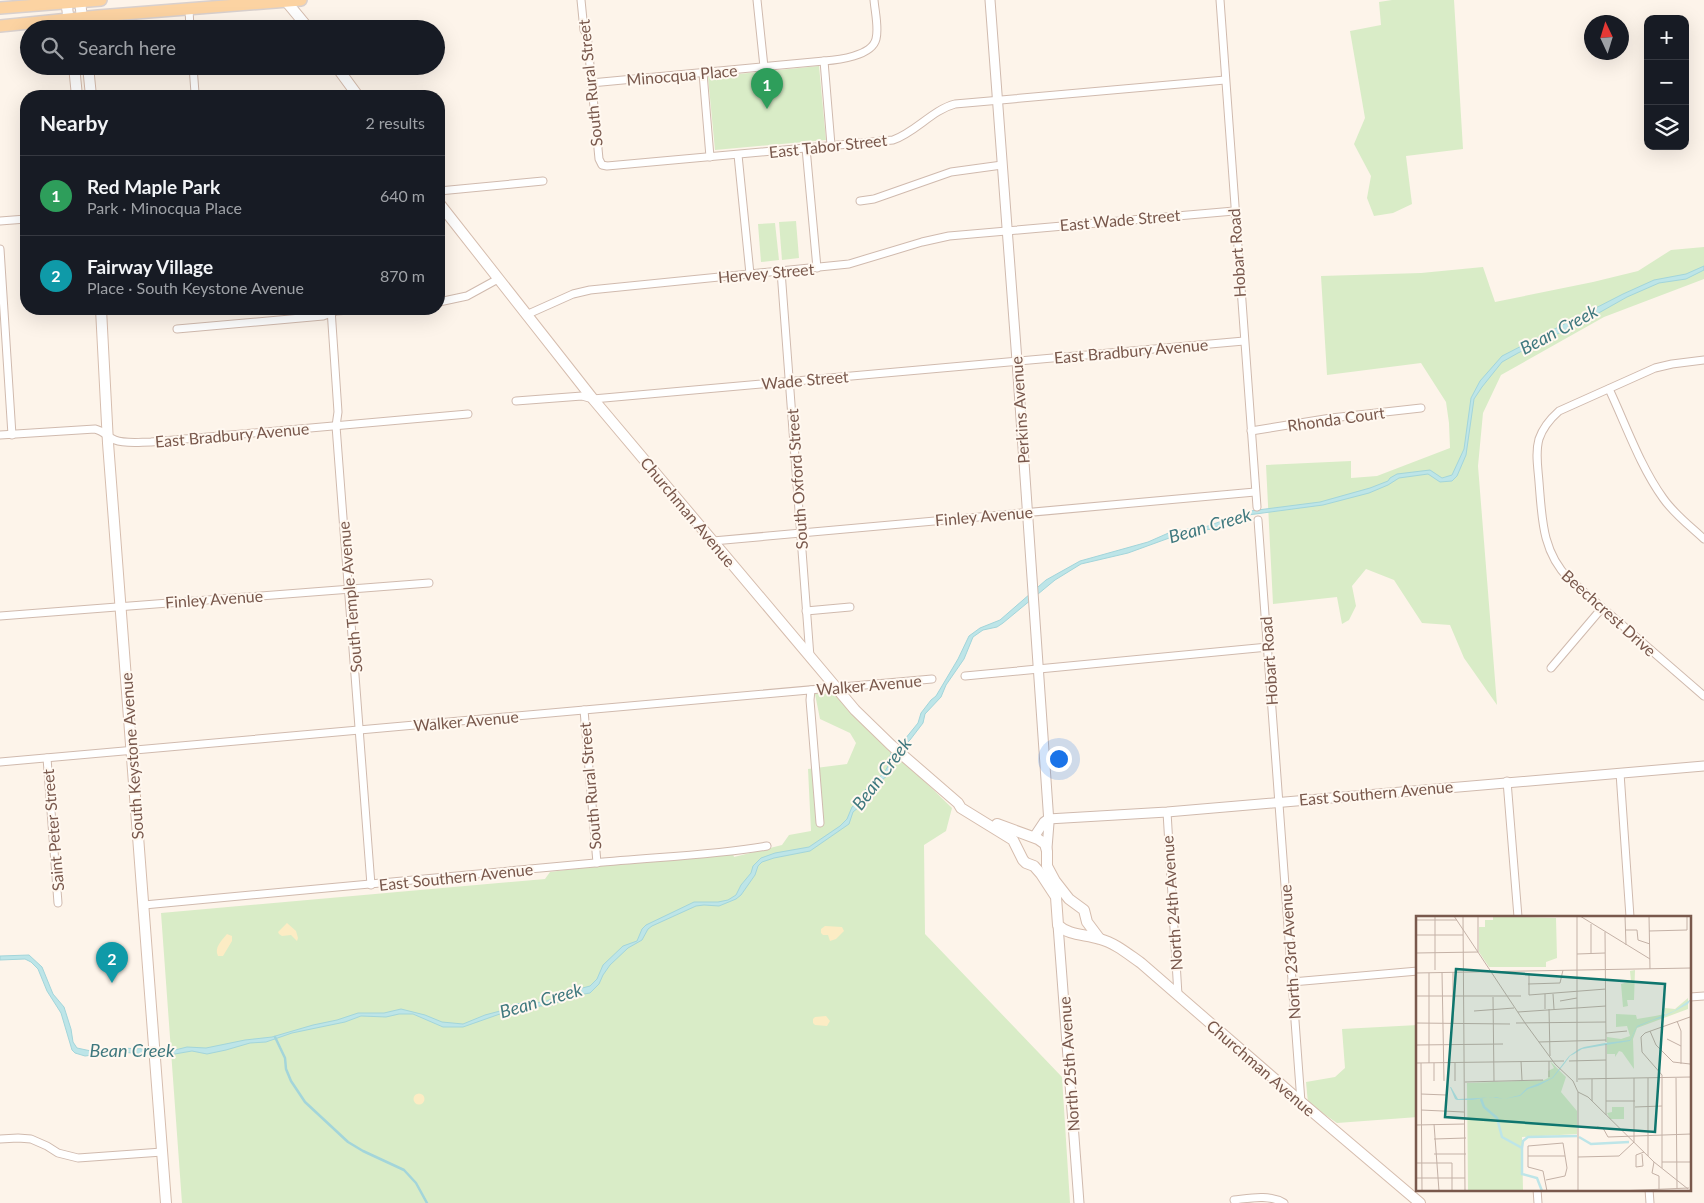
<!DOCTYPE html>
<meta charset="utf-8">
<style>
body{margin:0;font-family:Lato,sans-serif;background:#20242c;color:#f1f3f6}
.controls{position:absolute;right:15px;top:15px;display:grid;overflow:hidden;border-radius:10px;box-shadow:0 5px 20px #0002}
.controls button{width:45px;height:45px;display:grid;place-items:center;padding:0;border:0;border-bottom:1px solid #363941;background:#171b24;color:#f1f3f6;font:25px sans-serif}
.compass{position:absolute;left:1584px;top:15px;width:45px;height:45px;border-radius:50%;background:#171b24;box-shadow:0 5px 20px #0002;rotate:356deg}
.you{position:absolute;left:1058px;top:758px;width:18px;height:18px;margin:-12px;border:4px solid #fff;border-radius:50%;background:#1a73e8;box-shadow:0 0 0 8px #1a73e833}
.badge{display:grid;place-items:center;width:32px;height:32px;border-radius:50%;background:#b45309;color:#fff;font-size:16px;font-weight:700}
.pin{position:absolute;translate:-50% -41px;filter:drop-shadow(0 1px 2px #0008)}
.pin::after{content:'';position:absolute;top:26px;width:18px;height:15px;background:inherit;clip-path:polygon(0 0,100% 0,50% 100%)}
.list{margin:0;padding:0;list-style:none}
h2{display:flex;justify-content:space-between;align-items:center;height:65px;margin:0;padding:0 20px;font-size:21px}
h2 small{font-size:16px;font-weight:400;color:#9ea1a6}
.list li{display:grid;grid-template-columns:32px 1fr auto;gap:15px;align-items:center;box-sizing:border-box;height:80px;padding:0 20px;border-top:1px solid #363941}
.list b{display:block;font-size:19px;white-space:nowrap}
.list p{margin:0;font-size:16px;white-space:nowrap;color:#9ea1a6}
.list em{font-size:16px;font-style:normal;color:#9ea1a6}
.icon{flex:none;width:28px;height:28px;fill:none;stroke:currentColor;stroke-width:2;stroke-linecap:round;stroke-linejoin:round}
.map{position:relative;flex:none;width:1704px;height:1203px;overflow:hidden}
.search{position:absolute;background:#171b24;box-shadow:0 5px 20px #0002;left:20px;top:20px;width:425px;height:55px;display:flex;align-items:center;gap:12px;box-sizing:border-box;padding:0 18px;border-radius:28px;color:#9ea1a6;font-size:19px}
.panel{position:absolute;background:#171b24;box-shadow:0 5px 20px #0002;left:20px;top:90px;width:425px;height:225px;border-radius:20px}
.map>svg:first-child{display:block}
.green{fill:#d9ecc7}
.sand{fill:#fcecc4}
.water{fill:#bde5e8;stroke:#a3d5da}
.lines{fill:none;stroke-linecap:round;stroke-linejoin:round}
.stream{stroke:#a3d5da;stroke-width:2.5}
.minor-casing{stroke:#d0baae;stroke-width:9}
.tertiary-casing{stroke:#d0baae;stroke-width:11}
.secondary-casing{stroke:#d6bdae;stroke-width:12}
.primary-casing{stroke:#d9d0cd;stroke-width:14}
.minor{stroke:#fff;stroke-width:7}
.tertiary{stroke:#fff;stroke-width:9}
.secondary{stroke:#fff;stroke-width:10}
.primary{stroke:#fcd3a2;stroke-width:11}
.labels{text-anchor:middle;stroke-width:4;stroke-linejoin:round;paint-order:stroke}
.street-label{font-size:16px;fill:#79584c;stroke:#fff8f0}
.water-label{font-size:18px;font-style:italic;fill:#3f787e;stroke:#fff8f0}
.inset-river{fill:none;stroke:#bde5e8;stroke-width:2.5}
.inset-road{fill:none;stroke:#c4b1a6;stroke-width:1}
.view{fill:#0f766e;fill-opacity:0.15;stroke:#0f766e;stroke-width:2.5}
.inset-edge{fill:none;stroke:#79584c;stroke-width:2.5}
</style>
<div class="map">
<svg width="1704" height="1203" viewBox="0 0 1704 1203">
<rect width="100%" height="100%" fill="#fdf4ea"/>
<g class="green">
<polygon points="1392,0 1454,0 1463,149 1406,156 1412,204 1393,213 1374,216 1367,198 1371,176 1354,144 1365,118 1350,31 1381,25 1379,2"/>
<polygon points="819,66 826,140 715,150 708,77"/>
<polygon points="796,221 799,258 782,260 779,222"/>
<polygon points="775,223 779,260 761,262 758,224"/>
<polygon points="1704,247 1704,279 1604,317 1501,375 1483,413 1478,466 1497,705 1464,658 1450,625 1422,623 1394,580 1366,569 1352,586 1356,606 1349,620 1342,624 1337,597 1273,604 1266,465 1351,461 1351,478 1377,476 1450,448 1449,423 1446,402 1421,363 1327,375 1321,276 1421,273 1483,267 1495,302 1593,282 1638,271 1671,250"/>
<polygon points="834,693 952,808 946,831 924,845 925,934 1062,1077 1070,1203 182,1203 161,913 545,879 550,872 604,865 733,854 734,857 782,845 789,835 811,831 808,769 847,764 856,743 850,733 820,719 815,694"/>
<polygon points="1418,1025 1418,1117 1337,1123 1308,1103 1306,1082 1335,1077 1345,1068 1342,1029"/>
</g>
<g class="sand">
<polygon points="287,923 296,931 298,938 297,941 291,935 282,936 279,934 278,932"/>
<polygon points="825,926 842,927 844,931 836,939 830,941 828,935 823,935 821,933 821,929"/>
<path d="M227 934 232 936V941L223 956H218C214 948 221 941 227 934Z"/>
<polygon points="826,1016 830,1021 827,1026 815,1025 813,1023 813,1019 815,1017"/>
<circle cx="419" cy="1099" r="5.5"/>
</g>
<polygon class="water" points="1704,266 1704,270 1686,279 1659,283 1627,297 1588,319 1518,353 1502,362 1482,387 1474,399 1466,455 1457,476 1452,481 1440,482 1428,474 1399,478 1388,485 1369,493 1323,505 1248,515 1212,529 1183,533 1128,553 1081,564 1055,580 1003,623 997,627 983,630 973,637 964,659 946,685 941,697 925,714 923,723 910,740 894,755 893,762 888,775 869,791 866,801 853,812 849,824 810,851 774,858 762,862 758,866 755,875 741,895 736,899 719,906 704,905 696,906 652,926 648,929 642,940 628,948 610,965 603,975 599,984 590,993 572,996 552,1005 517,1008 463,1027 443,1027 413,1014 399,1014 386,1017 361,1016 345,1022 292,1033 266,1042 250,1043 226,1050 207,1054 192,1051 169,1055 116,1052 85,1056 75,1053 72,1050 61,1013 47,991 38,969 31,962 25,959 0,960 0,956 29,955 42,967 53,994 64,1007 71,1029 73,1042 77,1048 91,1051 118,1048 175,1050 187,1047 206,1048 245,1040 272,1037 313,1025 337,1020 358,1013 384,1013 401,1009 425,1015 442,1022 463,1024 485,1015 500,1011 514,1004 544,1002 575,990 590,986 597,979 603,965 623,946 637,941 642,929 646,925 694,902 718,902 728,900 736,895 741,885 751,873 753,866 761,858 775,853 809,847 840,826 847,819 852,807 862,798 865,790 884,773 888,766 891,752 905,739 918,723 921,713 931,700 936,696 958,659 969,636 980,628 1000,620 1046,580 1080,561 1148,542 1173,531 1205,527 1250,511 1320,502 1370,488 1388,481 1390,478 1397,474 1430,470 1442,478 1452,475 1464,449 1471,398 1480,381 1502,356 1623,294 1654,280 1686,274"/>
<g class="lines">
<polyline class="stream" points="275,1037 285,1058 286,1069 291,1081 305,1102 348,1142 363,1151 404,1170 416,1183 427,1203"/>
<defs>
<g id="minor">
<path d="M581 0 584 30 587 34 599 159 602 165 607 166 893 140C916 132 932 110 955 104L1225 80"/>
<polyline points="757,0 764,67"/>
<polyline points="1220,0 1257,507"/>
<polyline points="189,9 190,29"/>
<polyline points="824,61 831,145"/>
<polyline points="193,66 195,93"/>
<polyline points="703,73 710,157"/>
<path d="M591 83 824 61C838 60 872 56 876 39 879 28 875 12 874 0"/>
<polyline points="806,148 817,268"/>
<polyline points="738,155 750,274"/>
<polyline points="439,191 543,181"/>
<polyline points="860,201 874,199 951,172 1002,165"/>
<polyline points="0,221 26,219"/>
<polyline points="0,249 12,435"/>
<polyline points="781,271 810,657"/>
<polyline points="439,302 467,296 498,279"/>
<polyline points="331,309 338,412 336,426 371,885"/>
<polyline points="526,315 573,294 590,290 849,264 922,242 949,236 1234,211"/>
<polyline points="177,329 323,316 336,311 364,309"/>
<path d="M1704 360 1672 364 1655 368 1559 411C1550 419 1543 427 1539 439 1535 453 1538 468 1539 482 1542 518 1542 552 1569 579L1704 696"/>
<path d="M1609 389C1626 425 1640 466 1663 498 1674 514 1690 526 1704 539"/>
<polyline points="516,401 582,396 593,399 1244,341"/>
<polyline points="1251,431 1331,418 1421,408"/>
<path d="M0 435 95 429C104 431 107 437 115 440 125 444 140 442 151 442L468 414"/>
<polyline points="1258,520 1301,1102"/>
<polyline points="713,541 1255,492"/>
<polyline points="806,611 850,607"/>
<polyline points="0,616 429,583"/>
<polyline points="1551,668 1602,608"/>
<polyline points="965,676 1268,647"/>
<polyline points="811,690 810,700 820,823"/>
<polyline points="584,710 597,863"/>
<polyline points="47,758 58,903"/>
<polyline points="0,762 932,679"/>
<polyline points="1620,773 1630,917"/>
<polyline points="1507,781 1518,917"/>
<polyline points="1167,812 1178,995"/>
<path d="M144 905C294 892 444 877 595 863 652 857 710 856 767 846"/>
<polyline points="1292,982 1418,971"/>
<polyline points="1690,997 1704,996"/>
<polyline points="0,1139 18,1138 31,1139 47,1146 58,1153 78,1158 162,1152"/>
<polyline points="1537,1189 1538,1203"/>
<polyline points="1649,1189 1650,1203"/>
<path d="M1234 1200C1251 1198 1268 1194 1284 1203"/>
</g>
<g id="tertiary">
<polyline points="990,0 1017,361 1049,823 1047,848"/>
<polyline points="1048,819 1167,812 1704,766"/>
<polyline points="1034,837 1044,822 1048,819"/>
<polyline points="1058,925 1079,1203"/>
</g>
<g id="secondary">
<polyline points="66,0 70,29"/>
<polyline points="80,0 83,29"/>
<polyline points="285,0 309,29"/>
<polyline points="74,66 77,96"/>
<polyline points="88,66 91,96"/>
<polyline points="336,66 358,96"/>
<path d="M439 203 593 399 855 710 891 745 958 803 961 808 1013 840 1023 860 1026 863 1034 866 1041 874 1056 897 1058 925C1069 936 1086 934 1100 939 1115 943 1128 954 1141 963L1301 1102 1420 1203"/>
<polyline points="101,309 108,443 166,1203"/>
<polyline points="997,824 1038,839 1045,844 1047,851 1047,866 1055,881 1069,899 1084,910 1087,922 1099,938"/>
</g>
<g id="primary">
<polyline points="0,8 101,0"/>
<polyline points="0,26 98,16 301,0"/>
</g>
</defs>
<use href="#minor" class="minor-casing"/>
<use href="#tertiary" class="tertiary-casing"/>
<use href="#secondary" class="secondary-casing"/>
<use href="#primary" class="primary-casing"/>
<use href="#minor" class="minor"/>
<use href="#tertiary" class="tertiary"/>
<use href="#secondary" class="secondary"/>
<use href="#primary" class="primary"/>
</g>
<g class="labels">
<g class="street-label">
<text transform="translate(682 75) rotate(-5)" y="6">Minocqua Place</text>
<text transform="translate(590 83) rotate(-96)" y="6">South Rural Street</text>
<text transform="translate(828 146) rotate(-6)" y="6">East Tabor Street</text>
<text transform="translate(1120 220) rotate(-5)" y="6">East Wade Street</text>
<text transform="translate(1237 253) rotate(-94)" y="6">Hobart Road</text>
<text transform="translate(766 273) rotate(-5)" y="6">Hervey Street</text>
<text transform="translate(1131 351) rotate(-5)" y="6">East Bradbury Avenue</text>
<text transform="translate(805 380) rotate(-5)" y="6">Wade Street</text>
<text transform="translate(1020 410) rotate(-94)" y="6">Perkins Avenue</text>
<text transform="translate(1336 419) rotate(-8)" y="6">Rhonda Court</text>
<text transform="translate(232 435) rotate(-5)" y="6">East Bradbury Avenue</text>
<text transform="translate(797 479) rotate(-94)" y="6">South Oxford Street</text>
<text transform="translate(688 512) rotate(50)" y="6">Churchman Avenue</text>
<text transform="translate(984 516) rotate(-5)" y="6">Finley Avenue</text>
<text transform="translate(350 597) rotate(-95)" y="6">South Temple Avenue</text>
<text transform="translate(214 599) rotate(-4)" y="6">Finley Avenue</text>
<text transform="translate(1609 613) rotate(42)" y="6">Beechcrest Drive</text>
<text transform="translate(1269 661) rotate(-94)" y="6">Hobart Road</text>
<text transform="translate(869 685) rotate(-5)" y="6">Walker Avenue</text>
<text transform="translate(466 721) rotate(-5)" y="6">Walker Avenue</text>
<text transform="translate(132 756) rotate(-94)" y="6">South Keystone Avenue</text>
<text transform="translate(590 786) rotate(-95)" y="6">South Rural Street</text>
<text transform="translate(1376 793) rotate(-5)" y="6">East Southern Avenue</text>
<text transform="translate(53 830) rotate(-95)" y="6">Saint Peter Street</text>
<text transform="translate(456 877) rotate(-6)" y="6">East Southern Avenue</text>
<text transform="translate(1172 903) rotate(-94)" y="6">North 24th Avenue</text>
<text transform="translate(1290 952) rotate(-94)" y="6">North 23rd Avenue</text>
<text transform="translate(1069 1064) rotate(-94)" y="6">North 25th Avenue</text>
<text transform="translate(1261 1068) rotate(41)" y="6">Churchman Avenue</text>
</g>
<g class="water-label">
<text transform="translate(1559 330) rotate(-28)" y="6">Bean Creek</text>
<text transform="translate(1210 526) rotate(-16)" y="6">Bean Creek</text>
<text transform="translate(882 774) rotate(-53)" y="6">Bean Creek</text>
<text transform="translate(541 1001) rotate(-16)" y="6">Bean Creek</text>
<text x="132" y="1057">Bean Creek</text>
</g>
</g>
<g transform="translate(1416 916)">
<rect width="275" height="275" fill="#fdf4ea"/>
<path d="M77 0 140 2 141 42 130 46V51H73L63 36V11H69V4H77ZM219 54 218 84H211L212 90 207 91 205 68 215 65 214 55ZM272 82V93L221 112 217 123 218 153 206 136 203 135 199 141V138H191V121L205 123 214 120 211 110 200 111V98L220 99 221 103 239 100 249 98V92L259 93ZM134 145 150 161 145 176 161 195V218L106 221 107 275H52L51 167 128 164 132 162V155L138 152ZM196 191H208V203H194L191 197 196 196Z" fill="#d9ecc7"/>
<path d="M275 83 272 88 257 96 245 102 237 104 221 111 214 125 166 133 158 138 154 140 149 147 137 162 122 170 112 173 104 180 88 183 75 181 56 184H41L39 183 34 171H0H35L42 183 80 181 88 183 104 179 111 172 136 162 153 140 163 133 168 131 189 127 214 124 221 110 258 95Z" fill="#bde5e8"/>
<path class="inset-river" d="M65 183 68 191 81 202 86 221 106 232V258L121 262 126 275M163 221 175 228 213 226M106 232 107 225 112 221 161 220"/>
<path class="inset-road" d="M19 0V54M38 0 109 107 139 148 157 165 162 176 172 181 238 246 272 273M47 0 49 275M161 0V166M164 0 234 43M209 0 210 29M233 0 234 53M275 0V257M0 4H41M175 8V37M209 14H221L222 24 234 28M233 15 271 14V0M189 16 190 126M0 19H47M0 37 62 36V0M161 38 189 37M26 56 28 165M37 56V107M0 57 275 52M13 57V147M113 57V79L190 73M112 68 144 67 147 54M129 78V93M137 78 138 93M0 80H105M77 81 78 165M144 85 161 82M133 93 134 140M58 95 98 92M102 96 190 90M261 105 265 115V148M0 107 94 108M100 107 190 106M234 115 240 129 257 146 274 148M190 117 211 115M251 123 265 130M123 126 190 124M190 128V199M0 129 87 128M105 145 106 164M153 145 190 144M0 147 148 145M5 147 6 275M18 147V165M39 147V165M133 161V145M232 162V240M260 162 261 273M162 163 275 161M49 166 127 164M162 176V275M5 178 30 179M176 185V163M190 185H219M219 191 246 190M5 194 48 196M18 208 23 275M0 209 49 208M181 211 187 212 192 221 275 218M18 223 50 222M18 238H50M226 238 227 250 220 251V239L228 236M112 240H149M162 241 203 240 218 226V162M238 246 236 257 243 260V273M246 246H275M0 247H36V275M246 252V159L226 136 225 121 229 117 274 101M0 262H49M130 264 149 260 151 252 147 227 112 230V251L127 255 131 275M202 275 273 272"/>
<path class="view" d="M40 53 249 68 239 216 29 201Z"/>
<rect width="275" height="275" class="inset-edge"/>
</g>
</svg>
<div class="controls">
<button>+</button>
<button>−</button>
<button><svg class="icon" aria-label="layers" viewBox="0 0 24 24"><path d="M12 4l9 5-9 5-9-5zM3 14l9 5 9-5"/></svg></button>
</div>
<svg class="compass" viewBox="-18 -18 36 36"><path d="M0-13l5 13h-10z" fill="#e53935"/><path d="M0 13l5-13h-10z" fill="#9ea1a6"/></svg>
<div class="you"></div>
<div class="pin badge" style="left:767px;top:109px;background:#2e9e5b">1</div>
<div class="pin badge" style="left:112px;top:983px;background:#0f9aa8">2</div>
<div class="search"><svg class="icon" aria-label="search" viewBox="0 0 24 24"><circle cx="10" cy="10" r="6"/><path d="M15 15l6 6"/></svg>Search here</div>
<section class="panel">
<h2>Nearby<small>2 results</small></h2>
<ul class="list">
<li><span class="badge" style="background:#2e9e5b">1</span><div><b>Red Maple Park</b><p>Park · Minocqua Place</p></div><em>640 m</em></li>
<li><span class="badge" style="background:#0f9aa8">2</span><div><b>Fairway Village</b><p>Place · South Keystone Avenue</p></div><em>870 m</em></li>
</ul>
</section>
</div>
